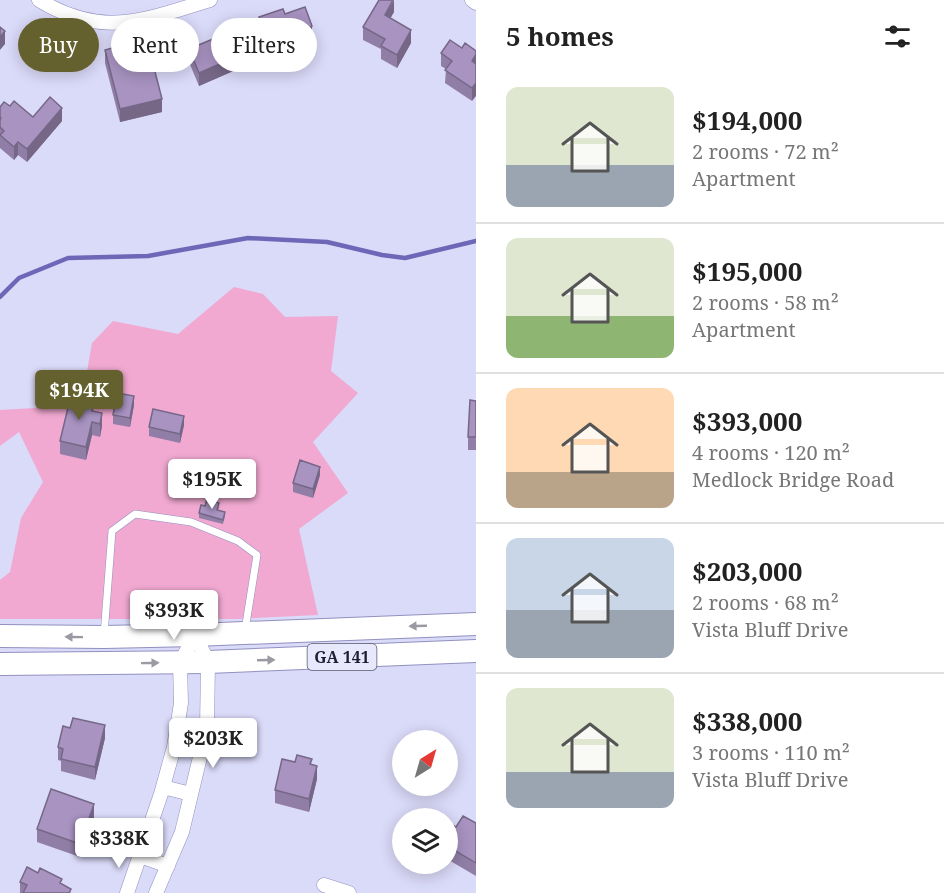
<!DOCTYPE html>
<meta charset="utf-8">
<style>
body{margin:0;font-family:"Noto Serif",serif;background:#f6f6f6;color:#222;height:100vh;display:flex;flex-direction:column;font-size:22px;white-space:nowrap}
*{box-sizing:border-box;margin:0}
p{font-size:20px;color:#767676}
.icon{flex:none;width:33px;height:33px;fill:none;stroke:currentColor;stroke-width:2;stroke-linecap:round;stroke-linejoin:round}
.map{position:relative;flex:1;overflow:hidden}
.panel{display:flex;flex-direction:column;background:#fff;width:468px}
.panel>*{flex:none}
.guide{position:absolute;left:18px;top:18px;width:368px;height:54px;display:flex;gap:12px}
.needle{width:39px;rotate:37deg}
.fabs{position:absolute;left:392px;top:730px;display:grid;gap:12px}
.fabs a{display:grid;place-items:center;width:66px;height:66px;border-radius:50%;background:#fff;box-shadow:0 3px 15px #0003;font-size:30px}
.price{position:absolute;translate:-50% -51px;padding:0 14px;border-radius:6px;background:#fff;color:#222;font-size:20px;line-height:39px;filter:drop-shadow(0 2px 3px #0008)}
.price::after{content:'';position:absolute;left:50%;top:36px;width:18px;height:14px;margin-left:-9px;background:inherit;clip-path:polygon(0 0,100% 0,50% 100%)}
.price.selected{background:#65612e;color:#fff}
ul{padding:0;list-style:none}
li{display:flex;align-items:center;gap:18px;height:150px;padding:0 30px}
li+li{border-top:2px solid #e0e0e0}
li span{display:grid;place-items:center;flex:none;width:168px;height:120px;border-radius:12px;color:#555}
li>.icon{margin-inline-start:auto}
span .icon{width:72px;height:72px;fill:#fffc;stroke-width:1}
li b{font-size:26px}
h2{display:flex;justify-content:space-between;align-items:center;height:72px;padding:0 30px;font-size:26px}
.pill{padding:0 21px;border-radius:27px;background:#fff;box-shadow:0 3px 15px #0003;font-size:21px;line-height:54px}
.pill.selected{background:#65612e;color:#fff}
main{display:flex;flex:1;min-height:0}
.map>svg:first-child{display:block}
.green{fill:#f1a9d1}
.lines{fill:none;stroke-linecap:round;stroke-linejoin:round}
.stream{stroke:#6d67b7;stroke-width:4.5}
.service-casing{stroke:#9190c0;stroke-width:8}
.minor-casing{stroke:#9190c0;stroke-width:15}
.trunk-casing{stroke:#9190c0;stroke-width:24}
.service{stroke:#fff;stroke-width:7}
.minor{stroke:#fff;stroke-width:14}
.trunk{stroke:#fff;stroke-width:22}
.wall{fill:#907ea6}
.shaded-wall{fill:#766787}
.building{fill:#a893c1;stroke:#766787;stroke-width:1.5}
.oneway{fill:#9a9aa2}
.labels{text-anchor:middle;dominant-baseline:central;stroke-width:5;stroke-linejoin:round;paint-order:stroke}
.shield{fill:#e8e8fd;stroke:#5b5b6e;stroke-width:1.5}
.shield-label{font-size:16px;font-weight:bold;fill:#1f1e31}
</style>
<main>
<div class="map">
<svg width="476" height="893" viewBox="0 0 476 893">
<rect width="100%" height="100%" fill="#dadaf9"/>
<path class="green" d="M234,287L263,294L285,317L338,316L331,371L358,393L313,442L348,493L299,529L318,615L236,619H0V580L10,572L21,518L43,482L19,432L0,446V410L35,408L86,377L92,343L113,321L178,334Z"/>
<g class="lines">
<path class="stream" d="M0,297L19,278L68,258L148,256L248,238L327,242L382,255L405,258L476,241"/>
<defs>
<path id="service" d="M104,635L112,531L135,514L191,522L238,541L257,555L245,630"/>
<path id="minor" d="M39,0C103,39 144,20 210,0
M472,0L476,3
M163,787L191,794
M140,856L168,866
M324,885L349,893
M127,893L161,794L174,747L181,703L180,663L195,635
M156,893L182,832L207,728L208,662L195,635"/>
<path id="trunk" d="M0,636L104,637L195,635L476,624
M0,664L208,662L476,651"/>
</defs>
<use href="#service" class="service-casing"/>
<use href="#minor" class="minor-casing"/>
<use href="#trunk" class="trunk-casing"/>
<use href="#service" class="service"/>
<use href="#minor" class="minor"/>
<use href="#trunk" class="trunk"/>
</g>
<path class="wall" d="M394,12L390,18L411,43L397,68L381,59V49L363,40V27Z
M285,14L312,39L308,40V52L271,65L259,30V17Z
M462,48L476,51L472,101L445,83L446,69L441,66V53Z
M189,49L247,65L199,86L189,62Z
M105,50L124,61L141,63L162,112L120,122L105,63Z
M10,106L33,117L62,121L27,162L18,155L14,160L0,148V107Z
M476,401V450H468V437Z
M134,405L130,427L113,424V415Z
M95,411L102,426L100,437L92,435L86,460L60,454V441Z
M184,425L180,443L149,436V427Z
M320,475L313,498L293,492V483Z
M205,506L219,507L218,510L225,516L223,524L199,518V513Z
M105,738L95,780L61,771V761L58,760V747Z
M295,762L312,764L317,779L309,812L275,803V790Z
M94,817L80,857L37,842V829Z
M447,822L456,827L476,823V876L447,859Z
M20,882L62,884L71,893H20Z"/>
<path class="shaded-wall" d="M394,0V12L385,28V15Z
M312,26V39L308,40V52L271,65V52L304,29Z
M411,30V43L397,68V55Z
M5,31V44L0,50V37Z
M247,52V65L199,86V73Z
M476,54V67L472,61Z
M476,83V96L472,101V88Z
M162,99V112L120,122V109Z
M62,108V121L27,162V149Z
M18,142V155L14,160V147Z
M134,396V405L130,427V418Z
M102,413V426L100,437V424Z
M184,416V425L180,443V434Z
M92,422V435L86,460V447Z
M320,467V475L313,498V489Z
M105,725V738L95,780V767Z
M317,766V779L309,812V799Z
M94,804V817L80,857V844Z"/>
<path class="building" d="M379,0H393L385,15L411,30L397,55L381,46L385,39L363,27Z
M305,7L312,26L304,29L308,39L271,52L259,17L283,9L285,14Z
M0,27L5,31L0,37Z
M237,29L247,52L199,73L189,49Z
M450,40L462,48L465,43L476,51V54L472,61L476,64V83L472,88L445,70L452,61L441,53Z
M120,46L124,61L140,57L141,63L152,60L162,99L120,109L105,50Z
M50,97L62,108L27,149L18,142L14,147L0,135L4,131L0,127V120L1,118L0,117V107L4,102L10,106L14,101L33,117Z
M117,393L134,396L130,418L113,415Z
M71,395L95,400L92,411L102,413L100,424L92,422L86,447L60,441Z
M470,400L476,401V437H468Z
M153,409L184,416L180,434L149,427Z
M300,460L320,467L313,489L293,483Z
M207,499L219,503L217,510L225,512L223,520L199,513L201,505L205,506Z
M73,718L105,725L95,767L61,759L63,749L58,747L63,726L70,728Z
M297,755L312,759L310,764L317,766L309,799L275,790L282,759L295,762Z
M51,789L94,804L80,844L37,829Z
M463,816L476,823V863L447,846V822L456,827Z
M27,867L38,873L40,868L62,879L60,883L71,889L69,893H23L27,885L20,882Z"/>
<defs><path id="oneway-solid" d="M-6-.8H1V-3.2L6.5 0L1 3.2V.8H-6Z" transform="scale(1.5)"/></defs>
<g class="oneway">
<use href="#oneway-solid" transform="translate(418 626) rotate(178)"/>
<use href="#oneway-solid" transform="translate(74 637) rotate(-179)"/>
<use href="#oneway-solid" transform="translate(266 660) rotate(-2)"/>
<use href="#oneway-solid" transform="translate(150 663) rotate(-1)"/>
</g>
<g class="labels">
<rect class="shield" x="307.5" y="644" width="69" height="26" rx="4.5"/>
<g class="shield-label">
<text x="342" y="657">GA 141</text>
</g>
</g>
</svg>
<div class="fabs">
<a><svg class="needle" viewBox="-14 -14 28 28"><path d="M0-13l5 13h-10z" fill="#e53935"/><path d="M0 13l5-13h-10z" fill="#767676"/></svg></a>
<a><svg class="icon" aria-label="layers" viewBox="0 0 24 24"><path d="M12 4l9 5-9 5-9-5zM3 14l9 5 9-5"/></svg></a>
</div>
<b class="price selected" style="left:79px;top:421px">$194K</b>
<b class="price" style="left:212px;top:510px">$195K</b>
<b class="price" style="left:174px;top:641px">$393K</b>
<b class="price" style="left:213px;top:769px">$203K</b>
<b class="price" style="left:119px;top:869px">$338K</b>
<div class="guide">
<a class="pill selected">Buy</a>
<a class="pill">Rent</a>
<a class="pill">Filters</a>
</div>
</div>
<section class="panel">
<h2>5 homes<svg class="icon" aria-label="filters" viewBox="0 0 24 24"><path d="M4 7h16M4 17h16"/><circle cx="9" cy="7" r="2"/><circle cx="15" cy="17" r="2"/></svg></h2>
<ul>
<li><span style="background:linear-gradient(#dfe7d0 65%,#9aa5b1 0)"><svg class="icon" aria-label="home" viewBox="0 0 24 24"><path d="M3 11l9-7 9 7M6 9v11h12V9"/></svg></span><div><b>$194,000</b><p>2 rooms · 72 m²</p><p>Apartment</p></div></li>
<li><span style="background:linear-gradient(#dfe7d0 65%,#8fb573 0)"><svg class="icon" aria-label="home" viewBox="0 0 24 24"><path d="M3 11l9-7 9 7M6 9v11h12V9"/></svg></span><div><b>$195,000</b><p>2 rooms · 58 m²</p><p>Apartment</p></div></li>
<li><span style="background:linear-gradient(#ffd9b3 70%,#b9a48a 0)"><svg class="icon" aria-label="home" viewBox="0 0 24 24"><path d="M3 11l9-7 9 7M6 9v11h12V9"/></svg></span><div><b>$393,000</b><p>4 rooms · 120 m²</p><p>Medlock Bridge Road</p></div></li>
<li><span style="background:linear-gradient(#c9d6e8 60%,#9aa5b1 0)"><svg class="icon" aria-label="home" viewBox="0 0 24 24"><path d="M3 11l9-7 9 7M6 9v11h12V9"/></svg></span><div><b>$203,000</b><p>2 rooms · 68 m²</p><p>Vista Bluff Drive</p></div></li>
<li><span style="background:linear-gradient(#dfe7d0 70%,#9aa5b1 0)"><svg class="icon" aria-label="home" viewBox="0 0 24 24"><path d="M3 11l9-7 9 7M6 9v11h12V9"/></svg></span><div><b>$338,000</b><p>3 rooms · 110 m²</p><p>Vista Bluff Drive</p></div></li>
</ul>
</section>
</main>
